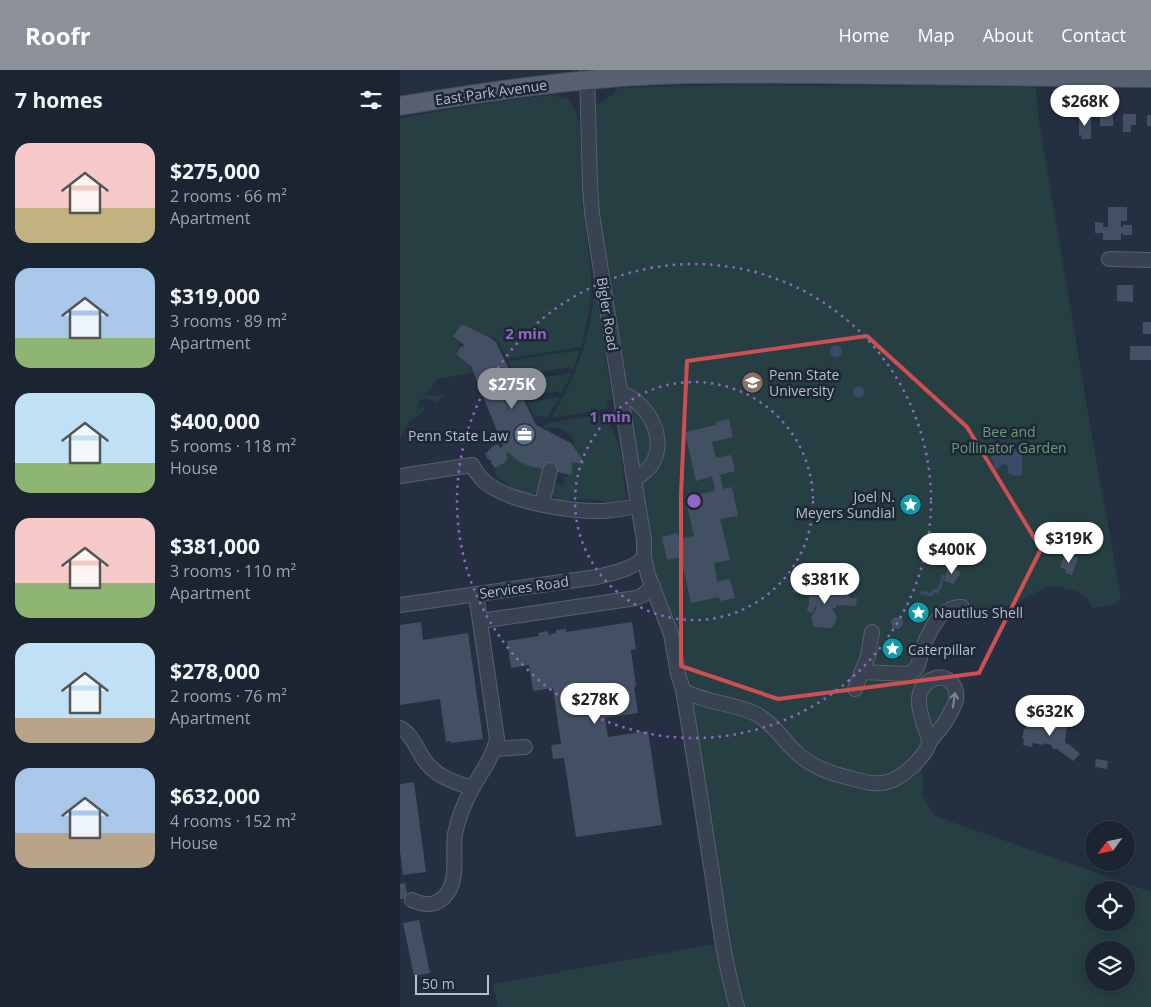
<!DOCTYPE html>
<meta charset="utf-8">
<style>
body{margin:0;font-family:"Open Sans",sans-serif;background:#242c39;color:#f1f3f6;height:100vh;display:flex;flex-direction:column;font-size:19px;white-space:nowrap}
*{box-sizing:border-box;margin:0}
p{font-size:16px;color:#a0a4ab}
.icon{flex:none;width:28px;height:28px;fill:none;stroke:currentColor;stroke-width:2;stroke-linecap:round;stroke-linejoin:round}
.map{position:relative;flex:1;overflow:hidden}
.panel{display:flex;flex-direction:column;background:#1b2431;width:400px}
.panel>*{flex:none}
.needle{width:32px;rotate:237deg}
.fabs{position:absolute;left:685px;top:751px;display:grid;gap:10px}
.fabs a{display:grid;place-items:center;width:50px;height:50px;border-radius:50%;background:#1b2431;box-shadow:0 2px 12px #0003,0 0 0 1px #39414d;font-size:25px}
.scale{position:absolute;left:15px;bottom:12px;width:74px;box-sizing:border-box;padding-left:5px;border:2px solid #b5becb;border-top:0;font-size:14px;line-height:18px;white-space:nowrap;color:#b5becb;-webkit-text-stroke:4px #1d2736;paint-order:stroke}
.price{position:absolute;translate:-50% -42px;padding:0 11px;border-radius:18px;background:#fff;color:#222;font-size:16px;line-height:32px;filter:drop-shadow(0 1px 2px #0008)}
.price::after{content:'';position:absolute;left:50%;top:30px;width:15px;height:11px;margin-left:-8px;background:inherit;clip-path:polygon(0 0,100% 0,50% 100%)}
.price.selected{background:#8c9099;color:#fff}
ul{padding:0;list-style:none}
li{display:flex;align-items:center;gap:15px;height:125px;padding:0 15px}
li span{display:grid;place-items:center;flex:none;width:140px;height:100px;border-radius:15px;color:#555}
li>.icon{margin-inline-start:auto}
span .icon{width:60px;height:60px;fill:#fffc;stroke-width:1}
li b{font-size:21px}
h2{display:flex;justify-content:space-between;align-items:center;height:60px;padding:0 15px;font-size:21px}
header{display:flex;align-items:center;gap:30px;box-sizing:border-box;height:70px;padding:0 25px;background:#8c9099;color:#fff}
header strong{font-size:24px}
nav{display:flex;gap:28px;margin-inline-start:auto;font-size:18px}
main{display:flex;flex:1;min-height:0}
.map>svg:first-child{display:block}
.green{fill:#263f42;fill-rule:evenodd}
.water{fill:#384b69}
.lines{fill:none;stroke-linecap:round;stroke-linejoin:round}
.stream{stroke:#384b69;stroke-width:3}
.building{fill:#435063}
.minor-casing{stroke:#57606e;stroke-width:16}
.major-casing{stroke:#424b5a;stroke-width:20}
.minor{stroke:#394251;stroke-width:14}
.major{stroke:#576171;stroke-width:18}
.oneway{stroke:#7d8694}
.marked{fill:none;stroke:#ce4e51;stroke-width:4;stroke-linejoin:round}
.ring{fill:none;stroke:#9266c4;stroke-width:2.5;stroke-dasharray:2.5 5}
.labels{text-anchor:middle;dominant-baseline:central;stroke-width:5;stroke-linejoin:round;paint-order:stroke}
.street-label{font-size:14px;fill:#b5becb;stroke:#1d2736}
.poi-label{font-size:14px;fill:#b5becb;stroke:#1d2736;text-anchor:start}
.park-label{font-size:14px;fill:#6b9d77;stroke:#1d2736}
.centre{fill:#9266c4;stroke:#1d2736;stroke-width:2.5}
.ring-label{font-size:15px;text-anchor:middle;font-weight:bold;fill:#9266c4;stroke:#1d2736;stroke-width:5;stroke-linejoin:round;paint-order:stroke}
</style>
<header>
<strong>Roofr</strong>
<nav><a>Home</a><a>Map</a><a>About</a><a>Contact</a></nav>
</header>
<main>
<section class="panel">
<h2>7 homes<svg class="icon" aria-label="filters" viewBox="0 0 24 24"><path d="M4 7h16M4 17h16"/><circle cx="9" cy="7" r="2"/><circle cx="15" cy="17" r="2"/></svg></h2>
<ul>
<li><span style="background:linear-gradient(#f6c9c9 65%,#c2b280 0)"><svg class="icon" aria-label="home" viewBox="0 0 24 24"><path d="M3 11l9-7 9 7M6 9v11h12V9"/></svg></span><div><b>$275,000</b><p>2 rooms · 66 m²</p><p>Apartment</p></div></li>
<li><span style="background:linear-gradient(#a9c7e8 70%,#8fb573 0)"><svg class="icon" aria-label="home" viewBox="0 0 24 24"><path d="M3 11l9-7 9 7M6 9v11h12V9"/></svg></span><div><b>$319,000</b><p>3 rooms · 89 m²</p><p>Apartment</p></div></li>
<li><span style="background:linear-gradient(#bfe0f5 70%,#8fb573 0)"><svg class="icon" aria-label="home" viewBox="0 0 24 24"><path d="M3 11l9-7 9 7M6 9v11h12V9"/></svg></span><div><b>$400,000</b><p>5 rooms · 118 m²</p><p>House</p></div></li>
<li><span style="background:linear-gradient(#f6c9c9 65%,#8fb573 0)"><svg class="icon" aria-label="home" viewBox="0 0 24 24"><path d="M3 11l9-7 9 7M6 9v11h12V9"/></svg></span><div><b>$381,000</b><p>3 rooms · 110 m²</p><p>Apartment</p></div></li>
<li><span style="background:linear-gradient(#bfe0f5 75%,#b9a48a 0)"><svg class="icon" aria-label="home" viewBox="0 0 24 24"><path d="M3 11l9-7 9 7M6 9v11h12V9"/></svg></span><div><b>$278,000</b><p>2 rooms · 76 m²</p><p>Apartment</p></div></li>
<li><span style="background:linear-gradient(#a9c7e8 65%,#b9a48a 0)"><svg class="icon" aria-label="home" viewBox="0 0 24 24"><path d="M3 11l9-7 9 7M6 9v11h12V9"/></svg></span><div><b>$632,000</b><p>4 rooms · 152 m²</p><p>House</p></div></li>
</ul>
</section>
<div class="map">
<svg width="751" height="937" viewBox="0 0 751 937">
<rect width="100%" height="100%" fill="#243041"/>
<path class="green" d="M320,15L629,17L636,18L639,51L692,367L721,527L718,533L693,538L687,529L678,522L660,517H648L636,522L618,533L584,542L575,543L563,541L543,550L522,593L523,600C529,602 532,599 539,599C550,599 559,607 561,618C562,622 562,625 564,629L552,655L543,666L522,698L524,717L522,725L535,746L751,822V937H98L93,914L316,874L266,565L253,497L252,481L241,420L201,164C197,133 195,101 195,70C195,58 196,46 196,34H200V32H203L208,27L215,23V20L220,18ZM694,820H726V852H694ZM694,880H726V912H694Z
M151,25L169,29L175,40L180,58L183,139L191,202V222L189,240L186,256L181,277L107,289L100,274L97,270L91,266L90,268L62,254L53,267L60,273L58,276H62L56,284L69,294L73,303L37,309L31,319L23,325L34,326L44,324L45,326L35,333L30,329L19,330L17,338L25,337L22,343L10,350L0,369V48L94,32Z
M195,216L211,324L210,325V327L213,328L212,330H208L207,339L151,348C177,308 191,264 195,216Z
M180,280L173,300L171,299V297L115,306L108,291Z
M172,303L161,324L159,323V321L125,327L118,311Z
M160,327L146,348L144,347V346L135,347L127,332Z
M207,344L220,380L226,427C220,434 207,438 200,430L172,429L168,433L158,431L152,423V413L164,415L165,407H168L169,405H171L173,395H171L172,392L185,395C182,390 175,383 174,377C173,375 174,372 173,369C167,358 154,356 144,358L143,357L146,353Z
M108,382C119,393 130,396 145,399L138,421C123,430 105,413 94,403L97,399V397L104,393L108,388L106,385Z"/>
<path class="water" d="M430 281a6 6 0 1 1 12 0a6 6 0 1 1-12 0Z
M453 322a6 6 0 1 1 12 0a6 6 0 1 1-12 0Z
M616,380L622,384V405C618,406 611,406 608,403V396L606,394L602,395L596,400L591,388L592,384C597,382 601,385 606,385C610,384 613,382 616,380Z"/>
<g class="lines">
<path class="stream" d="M521,523L523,522L525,524L526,523L532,525L534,520L537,522L540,517L543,506"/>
</g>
<path class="building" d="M723,44H736V55H731V62H723Z
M679,45H691V69H682L681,65L679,66Z
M700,45H713V56H700Z
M747,45H751V56H747Z
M708,137H727V151H721V157H723V155H732V165H723V163H721V170H703V163H695V152L703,153V157H708Z
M717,215H733V232L717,231Z
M743,252H751V264H743Z
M62,254L92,269L96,272L136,355L171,373L186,395L172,392L171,395H173L171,405L129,396L118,391L108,382L106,385L108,388L104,393L95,398L91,393L92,392L89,389L88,390L85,384L92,377L98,374L100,378L103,376L71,296L56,284L62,276L64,277L65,276L53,266Z
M730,276H751V290H730Z
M329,349L333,367L312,372L316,388L331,385L335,401L320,405L323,419L332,417L338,446L320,449L330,490L314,493L317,511L330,509L335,528L320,531L319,527L291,533L281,487L267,490L262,467L277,463L279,469L294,466L285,427L315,421L312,406H310L311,407L296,411L285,362L316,355V352Z
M665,483L678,488L672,505L665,503L666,500L660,497Z
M550,493L555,499L559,501L560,505L554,512L555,513L554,514L544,511L546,503Z
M395,514L415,520L450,522L449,528H457L456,536L436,535V538H432L437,548L432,558L414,557L411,548L417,537H415L413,543L407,541L409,533V526L392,522Z
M491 553a6 6 0 1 1 12 0a6 6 0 1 1-12 0Z
M21,552L23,570L68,563L83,669L51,673V671L46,672L40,629L0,635V555Z
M232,552L236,579L231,580L236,616L234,617L238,643L205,648L208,667L248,661L262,755L176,767L164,688L153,689L151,675L161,674L153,618L133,621L129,595L111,598L107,571L139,566L138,563L148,561L149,565L156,563V560L166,559V562Z
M660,646L667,647L666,648L668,649L665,672L668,675L669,674L680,684L673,691L657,679H653L651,675L644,673V675L633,673L632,677L623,675L624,669H622L623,665L624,659H626V658L627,652H634L637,654L636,655L644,656V653L646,652L653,653L656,656L658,647H660Z
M696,689L708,691L707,699L695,697Z
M14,712L26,802L3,805L0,781V714Z
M5,813L8,828L0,829V814Z
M19,850L30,903L14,906L3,853Z"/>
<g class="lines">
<defs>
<path id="minor" d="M187,0L190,116L192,144L236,422L244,470V487L248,505L271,564L278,604L283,620C303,633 336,633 358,645C375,655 384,672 399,685C412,696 429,703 446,707C459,710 474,716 487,712C501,709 517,693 525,682C527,679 528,675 530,672C534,665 540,660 544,654C548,647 554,638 556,630C559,615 546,602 531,610C508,622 524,654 530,672
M709,189L751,190
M221,323C247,332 268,367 252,394C248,401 241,405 234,410
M0,406L72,395C76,402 81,410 89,415C114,433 173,442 204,441C215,440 227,438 238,436
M142,434L150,400
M0,535L197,507C213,503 234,499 244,487
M81,551L236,528L243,525L253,516
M462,602L507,604C519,601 519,591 522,580C526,568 536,547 547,541C552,538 557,537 562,537
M455,619L468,586L472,562
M283,620C294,683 303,746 313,809C319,852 325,895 337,937
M0,658C12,664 16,678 23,688C34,706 54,712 72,718
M95,679L125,677
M12,830C23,835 34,837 44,827C60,811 52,785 55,764C58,749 65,731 73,717C82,701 93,687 97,669L76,524"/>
<path id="major" d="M0,36C70,24 139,14 210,8C278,2 346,4 414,4C527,5 639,6 751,8"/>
</defs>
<use href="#minor" class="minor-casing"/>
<use href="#major" class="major-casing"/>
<use href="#minor" class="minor"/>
<use href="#major" class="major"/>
</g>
<defs><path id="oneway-shaft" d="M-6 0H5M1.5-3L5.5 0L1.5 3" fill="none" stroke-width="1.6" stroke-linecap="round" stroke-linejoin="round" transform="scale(1.25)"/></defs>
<use class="oneway" href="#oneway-shaft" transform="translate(554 630) rotate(-81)"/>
<path class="marked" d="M467,266L567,357L641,479L579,603L378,629L281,596V424L287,291Z"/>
<g class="ring">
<circle cx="294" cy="431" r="119"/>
<circle cx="294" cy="431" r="237"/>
</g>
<defs>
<symbol id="university-disc" viewBox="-11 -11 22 22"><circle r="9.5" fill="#8d6e63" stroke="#1d2736"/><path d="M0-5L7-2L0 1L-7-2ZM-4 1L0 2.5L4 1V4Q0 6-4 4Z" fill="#fff"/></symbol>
<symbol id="office-disc" viewBox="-11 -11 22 22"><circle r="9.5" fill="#5c6f8a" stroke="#1d2736"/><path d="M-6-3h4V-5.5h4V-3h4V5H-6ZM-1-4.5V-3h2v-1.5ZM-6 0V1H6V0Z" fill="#fff"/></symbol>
<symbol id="sight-disc" viewBox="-11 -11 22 22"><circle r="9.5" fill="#0f9aa8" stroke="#1d2736"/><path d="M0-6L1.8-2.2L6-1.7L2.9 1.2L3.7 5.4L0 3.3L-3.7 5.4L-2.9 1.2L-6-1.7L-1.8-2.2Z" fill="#fff"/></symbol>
</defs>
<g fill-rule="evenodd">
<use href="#university-disc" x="340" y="300" width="25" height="25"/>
<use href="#office-disc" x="112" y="352" width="25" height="25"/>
<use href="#sight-disc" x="498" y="422" width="25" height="25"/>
<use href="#sight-disc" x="506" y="530" width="25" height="25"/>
<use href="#sight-disc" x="480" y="566" width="25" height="25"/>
</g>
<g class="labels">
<g class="street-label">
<text transform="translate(91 22) rotate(-8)">East Park Avenue</text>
<text transform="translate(208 244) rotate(81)">Bigler Road</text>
<text transform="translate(124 517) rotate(-8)">Services Road</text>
</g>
<g class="poi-label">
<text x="369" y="304">Penn State<tspan x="369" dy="16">University</tspan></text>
<text x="108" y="365" text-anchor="end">Penn State Law</text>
<text x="495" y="426" text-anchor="end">Joel N.<tspan x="495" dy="16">Meyers Sundial</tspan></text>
<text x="534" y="542">Nautilus Shell</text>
<text x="508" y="579">Caterpillar</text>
</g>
<g class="park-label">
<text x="609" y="361">Bee and<tspan x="609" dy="16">Pollinator Garden</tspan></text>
</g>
</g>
<circle cx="294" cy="431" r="8" class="centre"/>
<g class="ring-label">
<text x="126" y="269">2 min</text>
<text x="210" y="352">1 min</text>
</g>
</svg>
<div class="fabs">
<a><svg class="needle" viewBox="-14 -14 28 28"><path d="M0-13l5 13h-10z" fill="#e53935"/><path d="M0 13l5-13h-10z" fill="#a0a4ab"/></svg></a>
<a><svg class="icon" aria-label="locate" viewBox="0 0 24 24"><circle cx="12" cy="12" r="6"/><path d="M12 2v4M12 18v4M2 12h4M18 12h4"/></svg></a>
<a><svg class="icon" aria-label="layers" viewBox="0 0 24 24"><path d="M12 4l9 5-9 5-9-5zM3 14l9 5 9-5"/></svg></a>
</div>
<div class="scale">50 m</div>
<b class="price" style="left:685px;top:57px">$268K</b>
<b class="price selected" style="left:112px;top:340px">$275K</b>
<b class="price" style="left:669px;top:494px">$319K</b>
<b class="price" style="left:552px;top:505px">$400K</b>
<b class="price" style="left:425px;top:535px">$381K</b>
<b class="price" style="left:195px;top:655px">$278K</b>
<b class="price" style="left:650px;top:667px">$632K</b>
</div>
</main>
